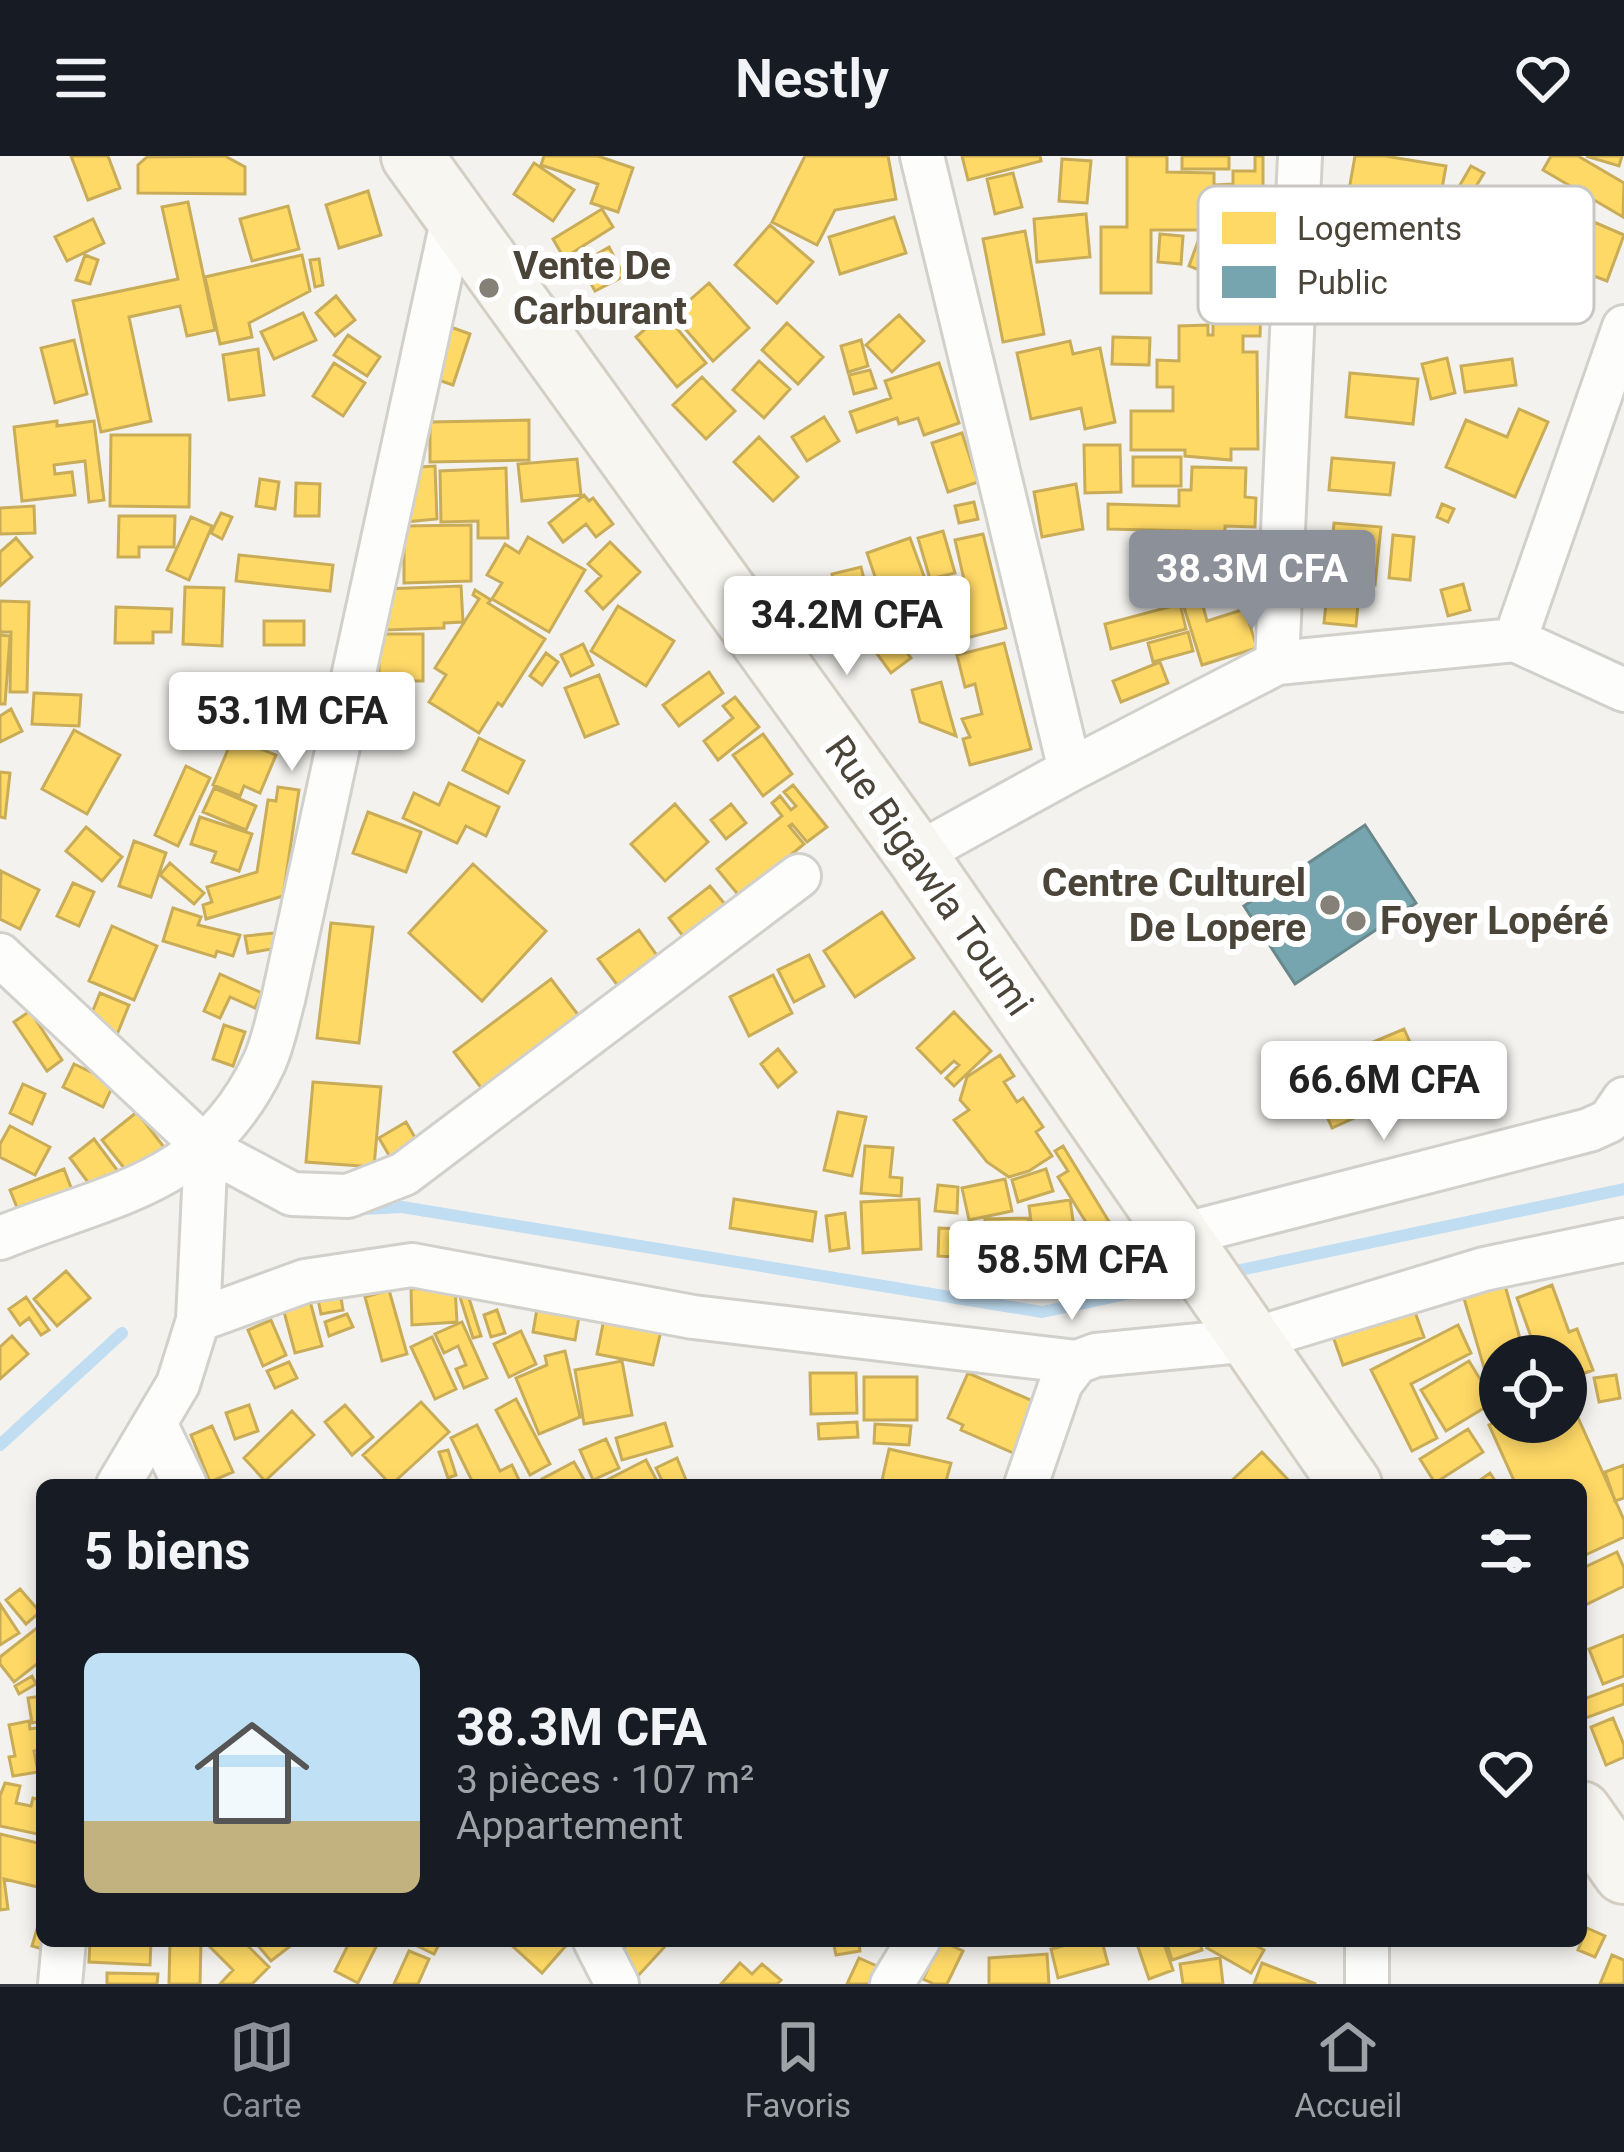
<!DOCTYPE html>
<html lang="fr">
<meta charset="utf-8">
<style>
body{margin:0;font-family:Roboto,sans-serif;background:#242831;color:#f1f3f6;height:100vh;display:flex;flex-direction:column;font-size:45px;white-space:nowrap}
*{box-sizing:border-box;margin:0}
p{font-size:39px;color:#9ea1a6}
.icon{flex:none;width:66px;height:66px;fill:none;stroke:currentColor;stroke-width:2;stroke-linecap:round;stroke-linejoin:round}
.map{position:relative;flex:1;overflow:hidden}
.side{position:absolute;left:36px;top:1323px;width:1551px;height:468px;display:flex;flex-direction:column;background:#171b24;border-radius:18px;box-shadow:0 6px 18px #0003}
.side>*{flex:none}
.tools{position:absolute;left:1479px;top:1179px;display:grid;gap:24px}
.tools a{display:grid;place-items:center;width:108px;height:108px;border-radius:50%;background:#171b24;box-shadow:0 6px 18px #0003;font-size:60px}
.price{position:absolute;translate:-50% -102px;padding:0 27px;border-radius:12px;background:#fff;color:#222;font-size:39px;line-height:78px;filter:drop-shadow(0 3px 6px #0008)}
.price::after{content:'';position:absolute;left:50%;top:72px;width:36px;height:27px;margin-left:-18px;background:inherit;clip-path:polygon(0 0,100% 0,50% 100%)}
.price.current{background:#8c9099;color:#fff}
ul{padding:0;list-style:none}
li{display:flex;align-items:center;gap:36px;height:300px;padding:0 48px}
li+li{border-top:3px solid #363941}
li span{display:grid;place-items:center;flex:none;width:336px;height:240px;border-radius:18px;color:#555}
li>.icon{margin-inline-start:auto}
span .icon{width:144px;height:144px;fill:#fffc;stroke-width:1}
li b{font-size:51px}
h2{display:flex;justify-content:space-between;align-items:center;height:144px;padding:0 48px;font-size:51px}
header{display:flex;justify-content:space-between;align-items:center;height:156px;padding:0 48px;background:#171b24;font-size:54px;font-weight:600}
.tab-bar{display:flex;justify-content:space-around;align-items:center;height:168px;border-top:3px solid #363941;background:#171b24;font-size:33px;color:#9ea1a6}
.tab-bar a{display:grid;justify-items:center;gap:6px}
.tab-bar .current{color:#8c9099}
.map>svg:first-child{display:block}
.homes{fill:#ffd966;stroke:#c9ac58;stroke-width:3}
.public{fill:#76a5af;stroke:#69888c;stroke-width:3}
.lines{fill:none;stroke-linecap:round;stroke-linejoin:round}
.stream{stroke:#c0ddf1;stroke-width:12}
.street-casing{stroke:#d2d0cb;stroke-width:48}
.secondary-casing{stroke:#d3cfc5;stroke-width:66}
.street{stroke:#fdfdfc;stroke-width:42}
.secondary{stroke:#f7f6f1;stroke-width:60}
.poi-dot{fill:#868178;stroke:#fff;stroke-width:4.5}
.labels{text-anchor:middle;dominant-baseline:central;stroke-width:12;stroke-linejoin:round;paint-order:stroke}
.poi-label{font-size:39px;font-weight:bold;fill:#4b4439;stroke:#fff;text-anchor:start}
.street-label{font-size:39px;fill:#4b4439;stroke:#fff}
.key{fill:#fff;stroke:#c9c7c4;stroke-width:3}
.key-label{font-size:33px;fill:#4b4439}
</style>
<header><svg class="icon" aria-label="menu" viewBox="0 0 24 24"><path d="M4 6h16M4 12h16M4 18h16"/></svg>Nestly<svg class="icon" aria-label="heart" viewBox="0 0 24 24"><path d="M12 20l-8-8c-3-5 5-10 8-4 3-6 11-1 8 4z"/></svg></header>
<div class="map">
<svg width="1624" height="1828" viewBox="0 0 1624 1828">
<rect width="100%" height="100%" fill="#f4f2ee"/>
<path class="homes" d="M71,0H108L120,32L88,44Z
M225,0L245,11V38L138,37V9L147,1Z
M544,0H598L633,12L618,56L591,47L598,28L541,9Z
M805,0H888L896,43L835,54L817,89L772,66Z
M962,0H1040L1041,5L968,24Z
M1127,0H1167V16L1214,17V29L1233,28V15H1255V0H1263V74H1151V137H1101V71H1127Z
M1182,0H1229V13H1182Z
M1355,0H1385L1446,10L1439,50L1349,34Z
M1551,0H1578L1624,27L1623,61L1543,14Z
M1586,0H1622L1619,10Z
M1062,3L1091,5L1087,47L1059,45Z
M534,7L574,34L553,65L514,38Z
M1471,10L1484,17L1469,42L1506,64L1492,88L1481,82L1470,99L1432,77Z
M1013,17L1022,51L995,58L987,23Z
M368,35L381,79L339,92L326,49Z
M188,46L215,174L187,180L180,150L129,161L151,265L101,276L73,145L178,123L162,51Z
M288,50L299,93L252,105L240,63Z
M602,53L613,71L564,102L553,83Z
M1555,57L1576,66L1579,59L1591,64L1586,77L1579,74L1577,81L1564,76L1559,88L1563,90L1566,83L1583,91L1594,66L1624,79L1607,125L1594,120L1578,154L1542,139L1546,127L1572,137L1575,132L1543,119L1536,135L1522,129L1535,101L1582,121L1584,116L1573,111L1576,104L1561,98L1559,105L1537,96Z
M1086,58L1090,101L1037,106L1034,63Z
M894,61L906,97L840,118L829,81Z
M93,63L104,87L67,105L55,81Z
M770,69L813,106L777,147L735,109Z
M1025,75L1044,178L1003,186L983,83Z
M1201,77L1212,80L1199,114L1189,110Z
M1160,78L1183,80L1181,108L1158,106Z
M609,91L624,120L595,135L580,108Z
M85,99L98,104L90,128L76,124Z
M302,99L310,135L249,167L252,181L220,188L205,121Z
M319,103L323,129L315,131L310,104Z
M709,127L749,172L713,205L673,159Z
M336,140L355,164L335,180L316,157Z
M1261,145L1260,180H1243V196H1257L1258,293H1231V304L1185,300V294H1131V255H1173V231H1157V204L1179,205V170L1208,169V179H1213V146Z
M303,157L316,184L274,203L261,176Z
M664,157L706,207L677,231L636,181Z
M899,159L924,185L892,216L866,189Z
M787,167L823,201L798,228L762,194Z
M445,169L470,178L453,229L427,220Z
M348,179L380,201L367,220L334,199Z
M1113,181L1150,182L1149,209L1112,208Z
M74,184L87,238L55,247L41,192Z
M861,184L868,210L848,216L841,190Z
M1070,185L1073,198L1100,192L1115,266L1085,273L1081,252L1031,263L1017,197Z
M258,193L264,239L229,244L223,199Z
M1447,202L1455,237L1431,243L1422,208Z
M1512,203L1516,229L1465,236L1461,210Z
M759,205L790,233L764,262L733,234Z
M334,207L365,227L343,260L313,240Z
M939,207L959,267L924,279L918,262L899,268L897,262L857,276L850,256L891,242L885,225Z
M870,214L876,232L854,238L849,219Z
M1350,217L1418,223L1413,268L1346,261Z
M702,221L735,255L706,283L673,249Z
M1519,253L1548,266L1515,341L1446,311L1466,264L1507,281Z
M824,261L839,285L807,305L792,281Z
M529,264V304L430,306V266Z
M57,265V270L94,265L104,344L89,346L85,305L54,309L55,318L72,316L75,339L22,345L14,271Z
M962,277L978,326L948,336L932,287Z
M111,279H190L189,351L110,350Z
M759,281L798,321L773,345L734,306Z
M1084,289H1120L1121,336L1085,337Z
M1133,301H1181V330H1133Z
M1332,302L1394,307L1390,339L1329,334Z
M577,303L581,339L522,345L518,308Z
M435,310L437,363L405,366L403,312Z
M1192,311L1246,312L1245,341L1256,342L1255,371L1225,370V383H1253L1252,420L1197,419L1198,395H1189L1190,375L1108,373V348L1179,350V334H1191Z
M506,312L508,382H478V365L441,366L440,315Z
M260,323L279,326L275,353L256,350Z
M296,327L320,328L319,360H295Z
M1076,328L1083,373L1042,381L1034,336Z
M584,339L589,345L593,342L613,368L596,381L586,368L563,386L549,367Z
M974,346L978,363L959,367L955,350Z
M1442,348L1454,353L1448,366L1437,361Z
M34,350L35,377L0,378V352Z
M221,357L232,361L222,383L211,377Z
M119,360H175L174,391H139V401H118Z
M191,361L212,370L189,424L167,414Z
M1334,367L1381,371L1375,429L1360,428L1356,470L1324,467Z
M471,369V425L404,427V370Z
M943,375L955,417L930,423L918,382Z
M983,378L1006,472L955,485L942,434L965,428L955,384Z
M1393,379L1414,381L1410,424L1389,422Z
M528,381L585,414L549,476L492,443L502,427L487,419L505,388L519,397Z
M16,382L32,401L0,430V396Z
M910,382L928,431L884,447L867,397Z
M610,386L640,416L603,453L586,435L601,420L588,408Z
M239,399L333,409L330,435L236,425Z
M861,411L871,451L841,458L832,418Z
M1232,422L1237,443L1210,450L1205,429Z
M1463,428L1470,454L1448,460L1441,434Z
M461,430L463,466L444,467V472L386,474L384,433Z
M185,431L224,432L222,490L183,488Z
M475,434L491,444L488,447L545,483L502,550L498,547L479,577L429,546L446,519L435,512L479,443L473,439Z
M935,441L941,468L914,473L909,447Z
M1201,443L1207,465L1245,453L1257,492L1202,509L1183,448Z
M0,445L29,446L27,536H10L11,476H0Z
M1180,448L1186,473L1111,493L1105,468Z
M618,450L674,485L646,530L591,495Z
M116,451L172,453L171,476H153V487H115Z
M881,461L911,502L891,517L861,476Z
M264,465H304V489H264Z
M1188,476L1193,495L1153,506L1148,487Z
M379,478H423V525H379Z
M0,479L10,480L5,548H0Z
M1004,487L1031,593L970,609L963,583L970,581L962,563L982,558L975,528L965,531L957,499Z
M583,488L593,509L571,520L561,499Z
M546,497L558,506L542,529L530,520Z
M1160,506L1168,527L1121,546L1113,525Z
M709,516L723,537L679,570L663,549Z
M599,519L618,568L585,581L565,532Z
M941,526L950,559L956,580L920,566L912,534Z
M34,537L81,539L79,570L32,568Z
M735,541L759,571L718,604L704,585L733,562L723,550Z
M11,553L22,575L0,586V560Z
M240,565L264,575L258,592L276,599L260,637L244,630L240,640L213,629Z
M74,574L120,599L87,658L42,633Z
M763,578L792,618L763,640L733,599Z
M479,582L524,605L508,637L463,614Z
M186,610L210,622L178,690L155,679Z
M0,616L10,617L5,662L0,661Z
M449,627L499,651L486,680L466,670L457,687L403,662L414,637L439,649Z
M793,629L827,671L807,686L792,668L789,670L804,688L740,741L717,713L782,660L772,647L780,640L791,654L796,650L784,636Z
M278,631L299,634L283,740L206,763L203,749L212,746L207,731L257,716L268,644L276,645Z
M214,632L256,650L246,674L203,656Z
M675,648L708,686L665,725L631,688Z
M731,648L746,667L726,683L711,664Z
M368,656L421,676L406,716L353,697Z
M200,661L252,678L239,715L212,706L216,696L191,688Z
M86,671L122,701L102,725L66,695Z
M134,685L166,697L151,741L119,730Z
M170,707L204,737L194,748L160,719Z
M473,708L546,775L482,845L409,777Z
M1,715L39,734L20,773L0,763Z
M73,727L94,736L79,770L57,760Z
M710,730L728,752L686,784L669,762Z
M173,752L201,761L198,769L240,779L233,800L217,795L215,801L163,785Z
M882,756L914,802L855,841L824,795Z
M331,767L373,771L359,887L317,882Z
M112,770L157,790L134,844L89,825Z
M639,774L658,801L618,830L598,803Z
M275,777L277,792L248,797L245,780Z
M809,799L824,830L794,846L778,814Z
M220,818L262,837L255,852L230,841L220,862L204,855Z
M773,819L792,857L749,880L730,841Z
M551,823L579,860L482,933L454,896Z
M100,837L129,849L116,881L87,869Z
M30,855L62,904L47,915L14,866Z
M954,856L991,895L954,930L946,922L959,909L954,905L941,917L917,892Z
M224,869L245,876L233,910L213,903Z
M1404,873L1429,928L1332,972L1307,914Z
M778,893L796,916L778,931L761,908Z
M1000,899L1014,920L1004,926L1017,946L1023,942L1043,971L1036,976L1052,1000L1029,1015L1009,1021L987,1006L954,964L969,954L960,944L967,921Z
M74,908L114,927L103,951L63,931Z
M313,926L381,931L374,1011L306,1006Z
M23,928L45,938L32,968L10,957Z
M137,956L170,999L135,1026L102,984Z
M838,956L866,961L852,1020L824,1014Z
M406,966L417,985L390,1001L379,982Z
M10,970L50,991L35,1019L0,1001V988Z
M94,983L123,1022L99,1041L70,1002Z
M865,990L893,992L890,1021L902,1022L901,1040L861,1037Z
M1063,990L1122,1087L1105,1097L1058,1021L1068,1015L1055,995Z
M64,1013L72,1034L18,1054L10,1034Z
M1046,1013L1053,1035L1018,1046L1012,1024Z
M1005,1023L1012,1055L969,1064L962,1032Z
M938,1029L958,1031L957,1057L935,1055Z
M734,1043L816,1056L812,1085L730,1072Z
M919,1043L921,1093L863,1097L861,1046Z
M1070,1044L1078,1098L1036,1104L1029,1050Z
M845,1057L849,1092L830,1095L826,1060Z
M1028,1062L1029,1103L969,1105L967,1070H985V1063Z
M939,1072L958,1073L957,1101L938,1100Z
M66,1115L90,1142L57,1170L34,1143Z
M1504,1126L1525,1200H1500V1226L1489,1229L1463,1139Z
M1552,1129L1569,1176L1577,1173L1593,1214L1566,1224V1200H1538L1517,1142Z
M339,1130L343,1154L321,1158L316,1134Z
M455,1131L457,1166L412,1169L411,1133Z
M389,1134L407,1198L382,1205L365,1141Z
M467,1136L481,1180L473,1182L459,1138Z
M26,1141L49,1174L41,1179L29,1162L20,1169L9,1153Z
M310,1145L322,1190L295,1197L283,1152Z
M1411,1145L1424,1181L1343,1209L1330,1172Z
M538,1147L580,1155L575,1184L533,1176Z
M497,1154L505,1177L491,1181L484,1159Z
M347,1158L353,1171L329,1180L325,1166Z
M604,1163L661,1175L653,1209L597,1198Z
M271,1164L286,1199L263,1210L248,1174Z
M462,1166L487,1222L464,1232L456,1213L466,1209L458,1190L444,1197L435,1178Z
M1458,1169L1471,1197L1411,1228L1437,1282L1412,1295L1371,1214Z
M521,1175L536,1208L509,1221L494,1188Z
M12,1180L28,1198L0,1223V1191Z
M432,1181L456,1233L435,1243L411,1191Z
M565,1195L580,1261L539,1278L516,1222L547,1209L545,1200Z
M622,1205L632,1259L584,1268L575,1214Z
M1469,1205L1494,1246L1446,1275L1421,1234Z
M289,1206L297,1222L275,1232L267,1215Z
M810,1217H856L857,1257L811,1258Z
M968,1217L1049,1252L1027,1303L961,1274L963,1269L948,1262Z
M1616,1219L1620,1242L1599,1246L1594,1222Z
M864,1221H917V1264H864Z
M1566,1235L1624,1364V1381L1581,1401V1329H1516L1489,1269L1500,1264L1566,1266Z
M516,1243L550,1308L530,1319L496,1254Z
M421,1246L449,1276L391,1329L363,1299Z
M249,1249L258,1275L235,1283L226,1257Z
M345,1249L373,1281L352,1299L325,1266Z
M292,1255L314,1279L265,1325L244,1302Z
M857,1266L858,1281L819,1283L818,1268Z
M665,1267L672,1290L622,1304L616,1282Z
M875,1268L911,1270L909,1289L874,1287Z
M477,1269L500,1315L512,1309L520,1326L474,1329L451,1282Z
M212,1270L233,1316L210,1326L191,1279Z
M1468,1273L1483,1296L1435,1327L1420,1303Z
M606,1283L619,1312L593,1324L580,1294Z
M889,1293L951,1307L945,1329H881Z
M448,1294L456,1319L448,1322L439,1296Z
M1262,1296L1293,1329H1227Z
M677,1302L686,1324L664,1329L656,1312Z
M646,1304L659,1329H597Z
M574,1306L586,1327L545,1329L542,1323Z
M1624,1309V1342L1615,1345L1605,1316Z
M1490,1317L1498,1329H1473Z
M1617,1396L1624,1412V1430L1581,1451V1413Z
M20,1433L40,1456L26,1468L6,1444Z
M0,1448L19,1477L0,1489Z
M42,1468V1504L14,1526L0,1508V1501Z
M1624,1479V1520L1603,1528L1589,1493Z
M32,1520L36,1528L19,1538L15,1530Z
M1624,1528V1548L1583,1563L1581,1544Z
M42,1540V1565L32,1567L28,1542Z
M1613,1562L1624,1589V1601L1606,1609L1591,1571Z
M29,1565L30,1573L42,1571V1593L34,1595L38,1616L13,1620L9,1601L15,1600L9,1569Z
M5,1627L20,1630L16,1647L31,1650L33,1642L42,1644V1679L0,1670V1640Z
M0,1678L42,1688V1732L4,1723L8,1753L0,1754Z
M39,1766L42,1785H60L56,1797L32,1790Z
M1587,1772L1605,1780L1595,1801L1578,1794Z
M90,1785H151L150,1809L89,1806Z
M204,1785H243L269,1811L252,1828H220L233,1814Z
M254,1785H284L289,1791L271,1805Z
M350,1785H379L358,1827L335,1815Z
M407,1785H441L434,1798Z
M507,1785H570L542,1817Z
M630,1785H670L636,1822L614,1803Z
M833,1785H859L860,1795L836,1799Z
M941,1785L963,1795L947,1828H934L923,1823Z
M1081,1785H1102L1108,1808L1058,1822L1051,1793Z
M1136,1785H1163L1173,1814L1149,1823Z
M1166,1785H1199L1202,1794L1172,1804Z
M1211,1785H1248L1264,1794L1251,1817L1207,1792Z
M170,1786L201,1787L200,1828H169Z
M409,1795L429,1803L418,1828H394Z
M1047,1798L1049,1828H989V1802Z
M1612,1799L1624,1804V1828H1600Z
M859,1802L888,1815L882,1828H847Z
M1220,1802L1223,1828H1183L1180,1808Z
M740,1807L752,1818L762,1808L781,1824L777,1828H721Z
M1262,1807L1316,1828H1254Z
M107,1817L158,1818L157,1828H107Z"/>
<path class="public" d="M1365,669L1416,747L1295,828L1244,750Z"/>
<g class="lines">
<path class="stream" d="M363,1053L402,1051L1042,1156L1188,1125
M1226,1117L1624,1033
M0,1289L122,1177"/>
<defs>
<path id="street" d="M922,0L1070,614
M1515,484L1624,171
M1277,507L1300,0
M916,699L1070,614L1277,507L1515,484L1624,534
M0,799L206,992L292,1038L348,1040L404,1018L799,720
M1181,1079L1589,974L1609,965L1624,943
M0,1082C112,1037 207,1029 264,907C273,888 277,865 283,844L453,61
M198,1164L305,1125L412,1109L693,1161L1077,1206
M155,1267L185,1329
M118,1329L178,1228L198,1164L206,992
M1026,1329L1061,1227L1077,1206L1096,1199L1251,1184L1484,1113L1624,1084
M595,1785L617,1828
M1367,1785V1828
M60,1828L64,1785
M892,1828L918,1785"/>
<path id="secondary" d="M412,0L916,699L1351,1329
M1581,1656L1624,1717"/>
</defs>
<use href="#street" class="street-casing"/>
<use href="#secondary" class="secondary-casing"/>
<use href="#street" class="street"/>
<use href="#secondary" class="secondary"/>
</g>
<g class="poi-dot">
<circle cx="489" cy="132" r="12"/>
<circle cx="1330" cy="749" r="12"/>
<circle cx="1356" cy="765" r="12"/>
</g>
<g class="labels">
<g class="poi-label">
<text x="513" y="110">Vente De<tspan x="513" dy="45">Carburant</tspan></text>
<text x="1306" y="727" text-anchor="end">Centre Culturel<tspan x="1306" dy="45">De Lopere</tspan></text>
<text x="1380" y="765">Foyer Lopéré</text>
</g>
<g class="street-label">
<text transform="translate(929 720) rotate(55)">Rue Bigawla Toumi</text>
</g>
</g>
<rect x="1198" y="30" width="396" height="138" rx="18" class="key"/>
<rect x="1222" y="56" width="54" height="32" fill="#ffd966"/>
<rect x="1222" y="110" width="54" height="32" fill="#76a5af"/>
<g class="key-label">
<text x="1297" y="84">Logements</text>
<text x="1297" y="138">Public</text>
</g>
</svg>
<div class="tools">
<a><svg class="icon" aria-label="locate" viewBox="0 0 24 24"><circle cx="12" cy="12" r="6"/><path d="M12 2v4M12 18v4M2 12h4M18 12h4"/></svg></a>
</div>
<b class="price current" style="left:1252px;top:476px">38.3M CFA</b>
<b class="price" style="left:847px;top:522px">34.2M CFA</b>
<b class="price" style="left:292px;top:618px">53.1M CFA</b>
<b class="price" style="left:1384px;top:987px">66.6M CFA</b>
<b class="price" style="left:1072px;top:1167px">58.5M CFA</b>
<section class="side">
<h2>5 biens<svg class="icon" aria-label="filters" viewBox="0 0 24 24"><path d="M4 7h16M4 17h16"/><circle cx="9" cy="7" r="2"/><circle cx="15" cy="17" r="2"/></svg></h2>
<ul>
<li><span style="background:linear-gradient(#bfe0f5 70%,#c2b280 0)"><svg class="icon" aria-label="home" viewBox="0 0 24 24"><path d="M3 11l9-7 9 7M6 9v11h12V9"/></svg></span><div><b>38.3M CFA</b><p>3 pièces · 107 m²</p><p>Appartement</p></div><svg class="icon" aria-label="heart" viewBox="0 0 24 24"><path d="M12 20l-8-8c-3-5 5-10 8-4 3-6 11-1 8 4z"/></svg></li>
</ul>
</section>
</div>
<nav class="tab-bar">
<a class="current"><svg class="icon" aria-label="map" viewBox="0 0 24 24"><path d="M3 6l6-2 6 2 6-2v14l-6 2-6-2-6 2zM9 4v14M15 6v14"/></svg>Carte</a>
<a><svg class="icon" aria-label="saved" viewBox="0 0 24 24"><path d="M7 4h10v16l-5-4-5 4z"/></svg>Favoris</a>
<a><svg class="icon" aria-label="home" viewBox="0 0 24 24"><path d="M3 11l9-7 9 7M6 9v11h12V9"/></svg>Accueil</a>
</nav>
